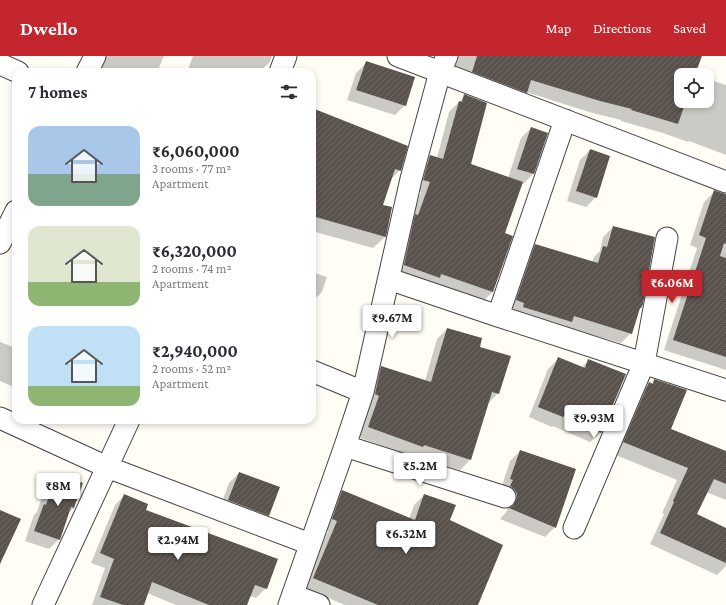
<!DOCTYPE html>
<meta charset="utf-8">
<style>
body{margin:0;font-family:"Crimson Pro",serif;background:#f2f2f3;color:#2b2b33;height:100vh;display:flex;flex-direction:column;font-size:15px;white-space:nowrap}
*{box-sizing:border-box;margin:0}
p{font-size:13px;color:#7c7c81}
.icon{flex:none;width:22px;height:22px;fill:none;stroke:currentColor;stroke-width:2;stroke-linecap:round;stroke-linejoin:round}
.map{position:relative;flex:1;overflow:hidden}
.details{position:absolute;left:12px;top:12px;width:304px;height:356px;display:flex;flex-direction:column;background:#fff;border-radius:12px;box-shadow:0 2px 6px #0003}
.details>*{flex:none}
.tools{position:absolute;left:674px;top:12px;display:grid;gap:8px}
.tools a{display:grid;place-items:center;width:40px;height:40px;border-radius:8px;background:#fff;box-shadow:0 2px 6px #0003;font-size:20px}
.price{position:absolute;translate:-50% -34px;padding:0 9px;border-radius:4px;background:#fff;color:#222;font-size:13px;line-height:26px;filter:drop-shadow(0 1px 2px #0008)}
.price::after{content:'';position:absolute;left:50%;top:24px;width:12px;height:9px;margin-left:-6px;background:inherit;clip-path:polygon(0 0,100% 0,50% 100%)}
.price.on{background:#c4262e;color:#fff}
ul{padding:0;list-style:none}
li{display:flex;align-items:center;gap:12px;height:100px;padding:0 16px}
li span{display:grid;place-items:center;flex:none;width:112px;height:80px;border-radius:12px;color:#555}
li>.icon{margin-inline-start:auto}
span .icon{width:48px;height:48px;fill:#fffc;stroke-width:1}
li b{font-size:17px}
h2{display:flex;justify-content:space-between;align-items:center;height:48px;padding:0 16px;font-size:17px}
header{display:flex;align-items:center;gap:24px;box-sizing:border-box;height:56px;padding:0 20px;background:#c4262e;color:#fff}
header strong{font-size:19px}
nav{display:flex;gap:22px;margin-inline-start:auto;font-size:14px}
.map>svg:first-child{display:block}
.shadow{fill:#0003}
.building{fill:url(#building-hatch)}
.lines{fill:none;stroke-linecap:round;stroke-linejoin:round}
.minor-casing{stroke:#444;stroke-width:23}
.minor{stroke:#fff;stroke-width:21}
</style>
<header>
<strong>Dwello</strong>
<nav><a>Map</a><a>Directions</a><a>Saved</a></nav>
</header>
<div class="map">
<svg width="726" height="549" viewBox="0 0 726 549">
<defs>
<pattern id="building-hatch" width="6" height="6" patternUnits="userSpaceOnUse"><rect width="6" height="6" fill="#5a524d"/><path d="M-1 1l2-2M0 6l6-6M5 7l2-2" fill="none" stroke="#6d6662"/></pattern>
</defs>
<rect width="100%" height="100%" fill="#fffdf5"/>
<path class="shadow" d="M106,0H164L157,16H99Z
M193,0H272L270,6L259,16H187Z
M441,0H701L694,18L697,19H681V45H707V23L726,29V99L689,85L688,86L663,77L621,65V64L589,56L526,36L515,47L462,27L466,15L447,8Z
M366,7L405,49L395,59L347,44L356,17Z
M465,40L470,109L508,122L521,82L531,72L547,77L533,118L523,128L521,127L503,178L493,236L483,245L395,218L411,164L421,136L414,133L421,109L430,100L437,102L449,56Z
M312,53L400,114L390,124L382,149L391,152L385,181L373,192L312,175Z
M590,94L596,141L586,151L567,145L580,104Z
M714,136L726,140V314L664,294L697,192L690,189L704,146Z
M16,171V190L10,188Z
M613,171L641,252L639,254L631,277L621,287L566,271L561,276L507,254L526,199L536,189L592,206L594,201L600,195L603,181Z
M312,216L327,221L322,236L317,241L312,240Z
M447,273L478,291L498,337L488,348L470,404L460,414L413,399L412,400L358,381L370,350L365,348L371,321L381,311L425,325L437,283Z
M0,286L16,292V332L0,325Z
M558,303L581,312L588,305L601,376L590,386L553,370L552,371L529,361L548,313Z
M655,325L670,374L726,397V444L706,436L696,459L726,473V510L717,519L650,488L664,458L662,457L677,424L613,398L638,339L649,328H651Z
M520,395L555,471L545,481L500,463L507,455V448L501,433L510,405Z
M239,417L269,459L259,469L219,454L229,427Z
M56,419L74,452L68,457L59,483L49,493L25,485L34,459L37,456L46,429Z
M342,435L409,463L414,449L424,439L449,465L477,549H345L304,532L328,475L323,473L332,445Z
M125,439L144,455L266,532L256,542L250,540L246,549H176L147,537L143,549H92L105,512L91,507L115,449Z"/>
<path class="building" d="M477,0H702L695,19H681V45H686L678,68L631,54L632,53L600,45L531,24L527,37L472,16Z
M366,5L415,21L406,50L356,34Z
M464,38L487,47L471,108L523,126L505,177L513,180L493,236L441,218L440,222L404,209L415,158L418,159L430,126L423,124L430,99L443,103L459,45L462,46Z
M312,52L408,90L401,115L395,113L383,149L392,151L386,181L312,160Z
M531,71L548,77L534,118L517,113Z
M590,93L610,100L597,142L576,135Z
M714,134L722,137L726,138V188L724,187L720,200L726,202V301L673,284L706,182L699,179Z
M613,170L655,181L643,248L641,252H640L632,278L574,260L572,266L523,251L524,247L516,244L535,188L598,207L603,190L607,191Z
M447,272L482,282L480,291L511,300L499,338L492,336L471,404L424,389L423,391L368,371L379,340L375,338L381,310L431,326Z
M558,301L585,312L588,303L626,318L601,377L564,360L563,361L538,351Z
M654,323L687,334L671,373L726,395V428L714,423L697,458L726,472V507L660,477L674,446L673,445L688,412L623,386L649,326L653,328Z
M520,394L576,413L556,472L509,452L513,450L516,444L517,438L514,433L510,430L513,424L510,423Z
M239,416L280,431L269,460L228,444Z
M56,418L83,427L74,452L71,451L60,484L34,475L44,448L46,449Z
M342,434L415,464L424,438L456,449L450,464L503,489L478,549H378L313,522L337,465L332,463Z
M124,438L148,448L146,454L278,503L267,533L255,529L247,549H209L152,526L144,549H123L100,541L114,503L100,497Z
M0,454L21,463L0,508Z"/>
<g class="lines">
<defs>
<path id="minor" d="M398,0L726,126
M0,8L18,16
M87,16L95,0
M280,16L286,0
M0,187L16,155
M389,223L498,260L726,334
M498,260L565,64
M312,315L363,336
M0,362L107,411L310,488
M345,390L505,441
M574,472L644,307L667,182
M293,539L319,549
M43,549L129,364
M289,549L345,390L363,336L411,123L440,16L447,0"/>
</defs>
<use href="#minor" class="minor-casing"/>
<use href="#minor" class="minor"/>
</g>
</svg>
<div class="tools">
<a><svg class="icon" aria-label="locate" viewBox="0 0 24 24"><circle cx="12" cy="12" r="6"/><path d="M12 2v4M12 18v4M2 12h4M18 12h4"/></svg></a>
</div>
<b class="price on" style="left:672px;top:248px">₹6.06M</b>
<b class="price" style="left:392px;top:283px">₹9.67M</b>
<b class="price" style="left:594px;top:383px">₹9.93M</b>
<b class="price" style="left:420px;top:431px">₹5.2M</b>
<b class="price" style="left:58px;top:451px">₹8M</b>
<b class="price" style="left:406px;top:499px">₹6.32M</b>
<b class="price" style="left:178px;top:505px">₹2.94M</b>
<section class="details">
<h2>7 homes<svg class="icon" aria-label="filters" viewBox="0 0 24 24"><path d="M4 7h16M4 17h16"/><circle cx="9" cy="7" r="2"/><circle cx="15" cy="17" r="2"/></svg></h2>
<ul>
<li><span style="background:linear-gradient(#a9c7e8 60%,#7fa58c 0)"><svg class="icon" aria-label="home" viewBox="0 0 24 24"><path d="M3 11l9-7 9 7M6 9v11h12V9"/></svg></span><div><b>₹6,060,000</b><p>3 rooms · 77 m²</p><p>Apartment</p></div></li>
<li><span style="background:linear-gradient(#dfe7d0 70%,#8fb573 0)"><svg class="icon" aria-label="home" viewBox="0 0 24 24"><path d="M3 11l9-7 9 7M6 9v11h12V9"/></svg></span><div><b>₹6,320,000</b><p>2 rooms · 74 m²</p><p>Apartment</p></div></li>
<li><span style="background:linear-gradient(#bfe0f5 75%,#8fb573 0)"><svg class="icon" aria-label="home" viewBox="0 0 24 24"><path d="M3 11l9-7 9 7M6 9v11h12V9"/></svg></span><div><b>₹2,940,000</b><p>2 rooms · 52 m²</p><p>Apartment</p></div></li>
</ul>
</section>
</div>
